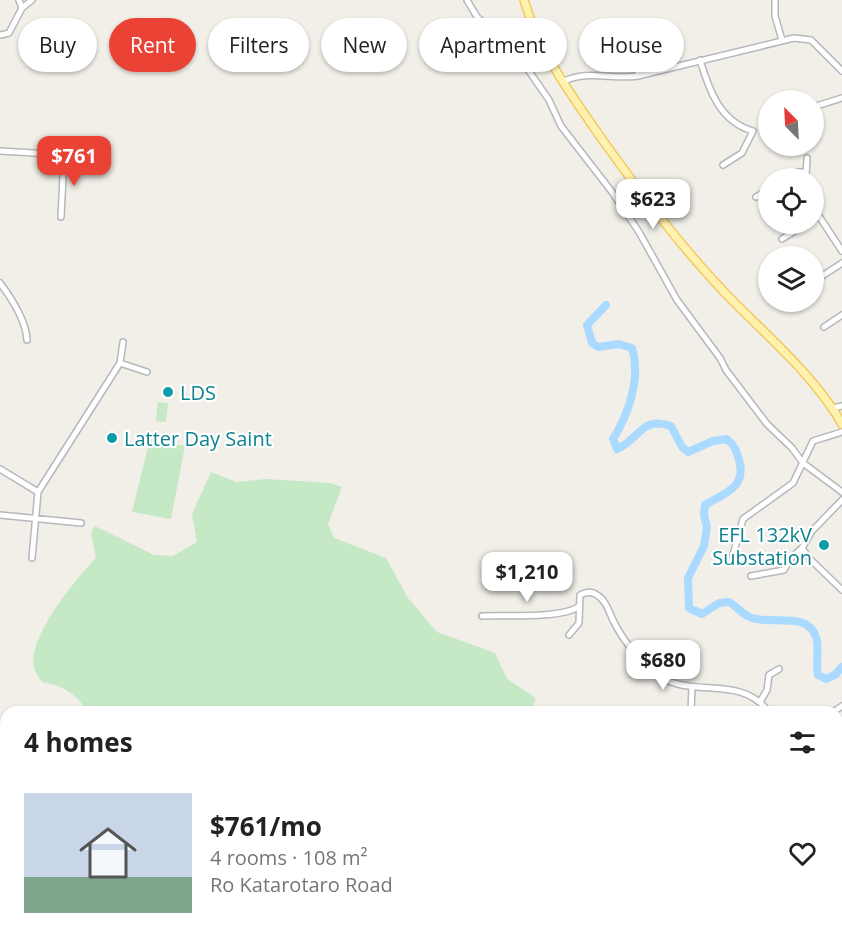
<!DOCTYPE html>
<meta charset="utf-8">
<style>
body{margin:0;font-family:"Open Sans",sans-serif;background:#f6f6f6;color:#222;height:100vh;display:flex;flex-direction:column;font-size:22px;white-space:nowrap}
*{box-sizing:border-box;margin:0}
p{font-size:20px;color:#767676}
.icon{flex:none;width:33px;height:33px;fill:none;stroke:currentColor;stroke-width:2;stroke-linecap:round;stroke-linejoin:round}
.map{position:relative;flex:1;overflow:hidden}
.drawer{position:absolute;left:0px;top:706px;width:843px;height:236px;display:flex;flex-direction:column;background:#fff;border-radius:18px 18px 0 0;box-shadow:0 2px 4px #0004}
.drawer>*{flex:none}
.guide{position:absolute;left:18px;top:18px;width:807px;height:54px;display:flex;gap:12px}
.needle{width:39px;rotate:336deg}
.tools{position:absolute;left:758px;top:90px;display:grid;gap:12px}
.tools a{display:grid;place-items:center;width:66px;height:66px;border-radius:50%;background:#fff;box-shadow:0 2px 4px #0004;font-size:30px}
.price{position:absolute;translate:-50% -51px;padding:0 14px;border-radius:12px;background:#fff;color:#222;font-size:20px;line-height:39px;filter:drop-shadow(0 2px 3px #0008)}
.price::after{content:'';position:absolute;left:50%;top:36px;width:18px;height:14px;margin-left:-9px;background:inherit;clip-path:polygon(0 0,100% 0,50% 100%)}
.price.current{background:#ea4335;color:#fff}
ul{padding:0;list-style:none}
li{display:flex;align-items:center;gap:18px;height:150px;padding:0 24px}
li+li{border-top:2px solid #e0e0e0}
li span{display:grid;place-items:center;flex:none;width:168px;height:120px;border-radius:0px;color:#555}
li>.icon{margin-inline-start:auto}
span .icon{width:72px;height:72px;fill:#fffc;stroke-width:1}
li b{font-size:26px}
h2{display:flex;justify-content:space-between;align-items:center;height:72px;padding:0 24px;font-size:26px}
.pill{padding:0 21px;border-radius:27px;background:#fff;box-shadow:0 2px 4px #0004;font-size:21px;line-height:54px}
.pill.current{background:#ea4335;color:#fff}
.map>svg:first-child{display:block}
.green{fill:#c5e8c5}
.lines{fill:none;stroke-linecap:round;stroke-linejoin:round}
.stream{stroke:#aadaff;stroke-width:1.5}
.river{stroke:#aadaff;stroke-width:8}
.minor-casing{stroke:#b5b8bc;stroke-width:8}
.major-casing{stroke:#f2c960;stroke-width:10}
.minor{stroke:#fff;stroke-width:5}
.major{stroke:#fff2af;stroke-width:7}
.culture-dot{fill:#0f9aa8;stroke:#fff;stroke-width:2}
.labels{text-anchor:middle;dominant-baseline:central;stroke-width:4.5;stroke-linejoin:round;paint-order:stroke}
.culture-label{font-size:20px;fill:#0d838f;stroke:#fff;text-anchor:start}
</style>
<div class="map">
<svg width="842" height="941" viewBox="0 0 842 941">
<rect width="100%" height="100%" fill="#f1efe8"/>
<path class="green" d="M158,402L168,403L166,422L156,421Z
M150,439L185,446L171,519L132,512Z
M211,472L236,482L266,479L330,483L342,487L328,524L334,538L386,558L408,598L437,632L495,653L507,679L536,698L531,712H88C76,694 64,686 42,682C40,678 36,674 35,670C24,640 77,578 96,558L91,534L95,526L154,555L173,556L197,542L192,514Z"/>
<g class="lines">
<path class="stream" d="M837,845L842,841"/>
<path class="river" d="M606,305L587,325L592,343L598,347L619,344L632,348C641,377 629,414 613,439L617,449C640,439 641,416 671,426L682,447L688,452L713,441L727,439C735,446 736,450 739,460C747,487 725,493 705,505L704,515L707,527L704,546L688,578L689,608L702,614L719,603L729,602C738,607 742,615 752,618C773,625 807,611 816,637C820,649 815,663 818,675L826,679L835,675L842,667"/>
<defs>
<path id="minor" d="M19,0L22,8
M467,0L477,17L511,45L549,100L561,126L612,192L639,232L677,300L720,358L726,370L767,424L792,448L803,463L842,492
M775,0V16L782,40
M608,30L640,75
M0,35L9,33L22,8L32,0
M700,60C709,90 720,122 753,131L742,153L723,165
M562,82C587,69 611,80 638,76L794,38L811,40L842,71
M813,107L842,98
M0,151L102,157
M785,178L797,172H806
M806,178L807,158
M756,197L768,190
M813,207L842,251
M61,217L64,155
M782,239L806,224
M813,282L842,263
M0,283C12,299 26,320 27,340
M824,327L842,315
M120,363L147,372
M833,408L842,406
M0,469L38,492
M842,500L812,531L802,548L810,559L842,590
M0,515L81,523
M733,555L743,519L793,483L813,441L842,432
M32,558L38,492L120,363L123,342
M751,576L784,570L790,559L802,548
M482,616C503,615 564,619 579,606
M569,635L579,623L580,595C586,592 592,591 597,595C607,601 609,613 614,622C622,639 638,658 651,670C688,703 737,671 769,712
M760,702L767,690L769,675L779,669
M691,712L692,687
M833,712L842,706
M837,776L842,784
M0,851L6,858
M837,923L842,921
M837,933L842,936
M639,936L642,941
M699,941L707,936
M809,941L812,936"/>
<path id="major" d="M524,0C540,54 572,96 604,142C643,196 681,247 727,295C765,334 815,376 842,424
M80,936L116,941
M267,936L271,941
M0,941L20,936
M180,941L195,936"/>
</defs>
<use href="#minor" class="minor-casing"/>
<use href="#major" class="major-casing"/>
<use href="#minor" class="minor"/>
<use href="#major" class="major"/>
</g>
<g class="culture-dot">
<circle cx="168" cy="392" r="6"/>
<circle cx="112" cy="438" r="6"/>
<circle cx="824" cy="545" r="6"/>
</g>
<g class="labels">
<g class="culture-label">
<text x="180" y="392">LDS</text>
<text x="124" y="438">Latter Day Saint</text>
<text x="812" y="534" text-anchor="end">EFL 132kV<tspan x="812" dy="23">Substation</tspan></text>
</g>
</g>
</svg>
<div class="tools">
<a><svg class="needle" viewBox="-14 -14 28 28"><path d="M0-13l5 13h-10z" fill="#e53935"/><path d="M0 13l5-13h-10z" fill="#767676"/></svg></a>
<a><svg class="icon" aria-label="locate" viewBox="0 0 24 24"><circle cx="12" cy="12" r="6"/><path d="M12 2v4M12 18v4M2 12h4M18 12h4"/></svg></a>
<a><svg class="icon" aria-label="layers" viewBox="0 0 24 24"><path d="M12 4l9 5-9 5-9-5zM3 14l9 5 9-5"/></svg></a>
</div>
<b class="price current" style="left:74px;top:187px">$761</b>
<b class="price" style="left:653px;top:230px">$623</b>
<b class="price" style="left:527px;top:603px">$1,210</b>
<b class="price" style="left:663px;top:691px">$680</b>
<div class="guide">
<a class="pill">Buy</a>
<a class="pill current">Rent</a>
<a class="pill">Filters</a>
<a class="pill">New</a>
<a class="pill">Apartment</a>
<a class="pill">House</a>
</div>
<section class="drawer">
<h2>4 homes<svg class="icon" aria-label="filters" viewBox="0 0 24 24"><path d="M4 7h16M4 17h16"/><circle cx="9" cy="7" r="2"/><circle cx="15" cy="17" r="2"/></svg></h2>
<ul>
<li><span style="background:linear-gradient(#c9d6e8 70%,#7fa58c 0)"><svg class="icon" aria-label="home" viewBox="0 0 24 24"><path d="M3 11l9-7 9 7M6 9v11h12V9"/></svg></span><div><b>$761/mo</b><p>4 rooms · 108 m²</p><p>Ro Katarotaro Road</p></div><svg class="icon" aria-label="heart" viewBox="0 0 24 24"><path d="M12 20l-8-8c-3-5 5-10 8-4 3-6 11-1 8 4z"/></svg></li>
</ul>
</section>
</div>
